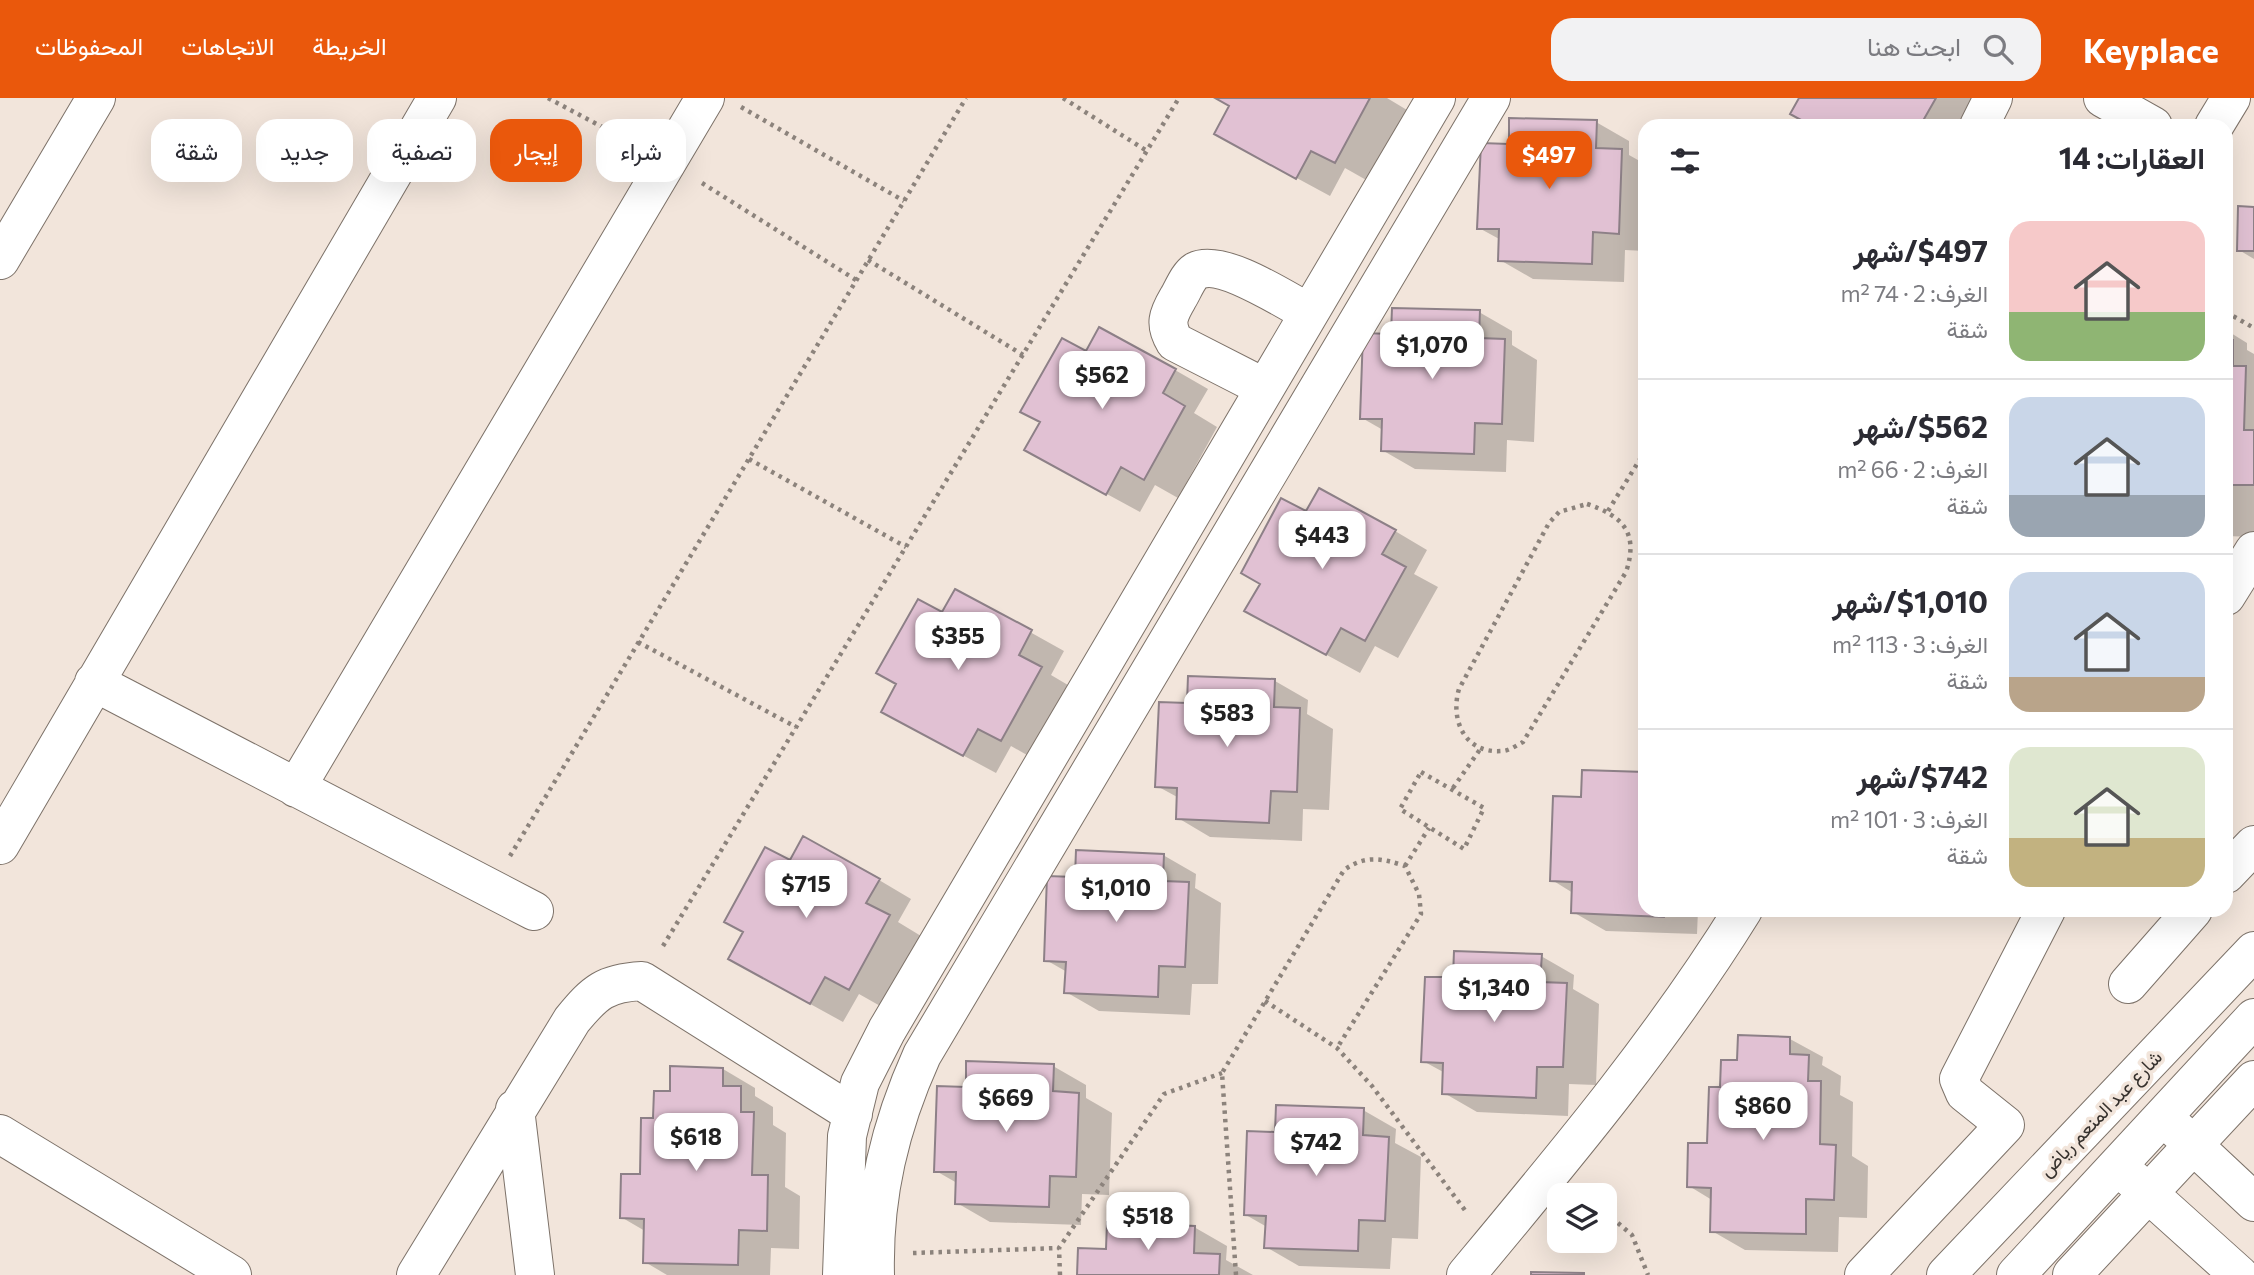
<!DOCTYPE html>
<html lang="ar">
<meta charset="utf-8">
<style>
body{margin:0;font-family:Commissioner,Vazirmatn,sans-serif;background:#f2f2f3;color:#2b2b33;direction:rtl;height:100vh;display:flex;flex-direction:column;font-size:26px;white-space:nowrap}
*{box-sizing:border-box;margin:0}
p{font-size:23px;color:#7c7c81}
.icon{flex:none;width:38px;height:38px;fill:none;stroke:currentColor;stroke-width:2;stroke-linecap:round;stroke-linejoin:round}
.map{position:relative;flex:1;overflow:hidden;direction:ltr}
.side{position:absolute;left:1638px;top:21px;width:595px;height:798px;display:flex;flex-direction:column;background:#fff;border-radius:21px;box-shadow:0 7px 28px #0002;direction:rtl}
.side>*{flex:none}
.hud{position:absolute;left:21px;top:21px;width:665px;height:63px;direction:rtl;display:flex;gap:14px}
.fabs{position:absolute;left:1547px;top:1085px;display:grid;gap:14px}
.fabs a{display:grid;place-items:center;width:70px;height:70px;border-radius:14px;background:#fff;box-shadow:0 7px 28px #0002;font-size:35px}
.price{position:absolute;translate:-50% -60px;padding:0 16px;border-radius:14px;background:#fff;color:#222;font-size:23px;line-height:46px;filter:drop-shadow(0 2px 4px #0008)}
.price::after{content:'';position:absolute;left:50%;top:42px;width:21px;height:16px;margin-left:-10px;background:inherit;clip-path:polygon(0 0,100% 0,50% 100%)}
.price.selected{background:#ea580c;color:#fff}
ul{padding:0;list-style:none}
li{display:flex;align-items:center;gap:21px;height:175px;padding:0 28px}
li+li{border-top:2px solid #e1e1e2}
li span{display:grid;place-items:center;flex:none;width:196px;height:140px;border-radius:21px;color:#555}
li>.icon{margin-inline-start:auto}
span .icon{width:84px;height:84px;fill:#fffc;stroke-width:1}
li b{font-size:30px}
h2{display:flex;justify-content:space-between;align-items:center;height:84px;padding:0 28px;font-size:30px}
.pill{padding:0 24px;border-radius:21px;background:#fff;box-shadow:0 7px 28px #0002;font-size:24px;line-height:63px}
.pill.selected{background:#ea580c;color:#fff}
header{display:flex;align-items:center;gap:42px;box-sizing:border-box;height:98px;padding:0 35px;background:#ea580c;color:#fff}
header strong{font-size:33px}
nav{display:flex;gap:38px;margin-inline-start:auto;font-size:24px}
.search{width:490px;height:63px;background:#f2f2f3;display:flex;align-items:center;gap:18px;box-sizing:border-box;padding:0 24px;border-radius:21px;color:#7c7c81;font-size:26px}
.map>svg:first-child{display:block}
.shadow{fill:#0003}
.building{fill:#e1c1d3;stroke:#8d8087;stroke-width:2}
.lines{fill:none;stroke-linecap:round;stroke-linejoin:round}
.minor-casing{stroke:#7d7269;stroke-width:40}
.path{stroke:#8c837c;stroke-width:4.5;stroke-dasharray:3.5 5;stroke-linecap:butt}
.minor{stroke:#fff;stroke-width:38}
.labels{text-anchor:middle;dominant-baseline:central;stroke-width:7;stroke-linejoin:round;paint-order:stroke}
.street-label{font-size:19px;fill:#36312d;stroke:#f2e5db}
</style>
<header>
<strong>Keyplace</strong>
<div class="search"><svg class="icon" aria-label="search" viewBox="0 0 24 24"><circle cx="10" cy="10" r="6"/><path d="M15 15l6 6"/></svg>ابحث هنا</div>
<nav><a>الخريطة</a><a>الاتجاهات</a><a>المحفوظات</a></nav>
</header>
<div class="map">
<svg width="2254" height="1177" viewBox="0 0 2254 1177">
<rect width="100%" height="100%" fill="#f2e5db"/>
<path class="shadow" d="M1219,0H1387L1407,12L1368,83L1345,70L1330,98L1249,54L1232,8Z
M1801,0H1979L1963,28H1815Z
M1596,24L1629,43V57L1645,66V153L1625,152L1624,184L1533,181L1500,162L1501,142L1479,130L1510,48Z
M2254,111V161L2239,152Z
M1479,214L1512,233V247L1537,262L1534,344L1507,342L1506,374L1415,371L1382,352L1383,332L1362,320L1393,238Z
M2226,232L2247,245V252L2254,256V439L2226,438Z
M1087,255L1175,272L1208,291L1194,315L1217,329L1178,400L1155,387L1140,414L1059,370Z
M1307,416L1395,433L1427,452L1414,476L1438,489L1398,560L1375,548L1360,575L1279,531Z
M956,493L1064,553L1051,577L1073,590L1034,661L1011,648L996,675L916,632L898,586Z
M1275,583L1308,602L1307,616L1333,631L1329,712L1303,711L1302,743L1210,739L1178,720L1179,700L1157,688L1188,607Z
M1645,676V812H1698L1697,836L1606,833L1573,814V795L1552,782L1583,701Z
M1163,757L1196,776L1195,790L1221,805L1218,886H1192L1190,917L1099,913L1066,894L1067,874L1046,862L1077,780Z
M791,764L879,782L911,801L898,824L921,838L882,909L859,896L843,924L763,880Z
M1541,858L1574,877L1573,891L1599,906L1596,987L1569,986L1568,1018L1477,1014L1444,995L1445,975L1423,963L1455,881Z
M1790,941L1823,959L1822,967L1841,978L1840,997L1853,1004L1852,1058L1868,1068L1867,1120L1839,1119L1838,1154L1745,1152L1712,1133V1102L1689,1088L1709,1047L1722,991L1738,964Z
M1053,968L1086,987V1000L1112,1015L1109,1097L1082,1096L1081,1127L990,1124L957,1105V1085L936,1073L967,991Z
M723,971L755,990V998L773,1009V1027L786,1035L785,1089L800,1098L799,1151L771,1150L770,1177H667L645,1164V1133L621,1119L642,1078L655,1022L671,995Z
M1363,1012L1396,1031L1395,1045L1421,1059L1418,1141L1392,1140L1390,1171L1299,1168L1266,1149L1267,1129L1246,1117Z
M1194,1129L1227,1148L1226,1162L1253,1177H1079Z"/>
<path class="building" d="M1215,0H1370L1335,65L1311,53L1296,81L1214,36L1229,8Z
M1799,0H1936L1920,28H1812L1790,16Z
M1509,20L1597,22L1596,50L1622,51L1619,136L1593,134L1592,166L1498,163L1499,131H1477L1481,45L1509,46Z
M2238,108L2254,109V153H2237Z
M1392,210L1480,212L1479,240L1505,241L1502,326L1475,325L1474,356L1381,353L1382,321H1360L1363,235L1391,236Z
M1099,229L1176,271L1163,295L1185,308L1144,382L1121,369L1106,397L1024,352L1040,324L1020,314L1062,240L1086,253Z
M2226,242H2233V268H2246L2244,332H2254V387H2231L2230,421H2226Z
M1319,390L1396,432L1382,456L1406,469L1365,543L1341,530L1326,557L1244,513L1260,486L1241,475L1281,400L1306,413Z
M955,491L1032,532L1019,557L1042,569L1001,643L978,631L963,658L881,614L896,586L876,575L918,501L942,514Z
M1188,578L1275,581L1274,609L1300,610L1297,694L1271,693L1269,725L1176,721L1177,690L1155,689L1159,604L1187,605Z
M1582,672L1645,674V812H1665L1664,819L1571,815L1572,784L1550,783L1553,698L1581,699Z
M803,738L880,781L866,805L890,817L849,892L825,879L810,906L728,861L743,834L724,824L765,749L790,762Z
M1076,752L1164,756L1163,783L1189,784L1185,869L1159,868L1158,899L1064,895L1066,864L1044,863L1047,778L1075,779Z
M1454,853L1542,856L1540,884L1567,885L1563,969H1537L1536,1000L1442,996L1443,965L1421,964L1425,879H1453Z
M1738,937L1790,939V956L1809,957L1808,983H1821L1820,1046L1836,1047L1834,1102L1806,1101V1136L1710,1134L1711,1090L1687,1089L1688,1045H1707L1709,989H1720L1721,962H1737Z
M966,963L1054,966L1053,993L1079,995L1076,1079L1050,1078L1049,1109L955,1106L956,1074H934L937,988L966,989Z
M670,968L723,970V988H741V1014H754L752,1077H768L767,1133L739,1132L738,1167L643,1165L644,1121L620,1120L621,1076H640L641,1020H653L654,993H670Z
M1276,1007L1364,1010L1363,1037L1389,1039L1385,1123L1359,1122L1358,1153L1264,1150L1266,1118L1244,1117L1247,1033L1275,1034Z
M1107,1124L1195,1128L1194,1155L1220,1156L1219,1177H1077L1078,1150L1106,1151Z
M1531,1174L1584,1175V1177H1531Z"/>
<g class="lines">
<defs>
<path id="minor" d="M2103,0L2153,28
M1979,28L1993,0
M2214,28L2231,0
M0,162L96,0
M1265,290L1175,244C1164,226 1168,217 1178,200C1183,192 1188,178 1196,173C1221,160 1285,202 1309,215
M2226,498L2254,453
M94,584L534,813
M296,690L705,0
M0,747L437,0
M2226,776L2254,747
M2128,886L2193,812
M515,1011L535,1177
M2174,1029L2254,1104
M0,1036L232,1177
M2130,1079L2239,1177
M416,1177L572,922C595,894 605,885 642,883L853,1016
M842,1177L847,1038L860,985L887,932L1436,0
M875,1177C873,1098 890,1028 922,957L1491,0
M1466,1177C1565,1058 1661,944 1743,812
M1864,1177L2005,1027L1965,995L1959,981L2046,812
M1946,1177L2254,853
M2016,1177L2254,920
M2072,1177L2254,982"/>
</defs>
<use href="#minor" class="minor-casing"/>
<path class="path" d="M548,0L634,46
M1063,0L1147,53
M741,9L904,103
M702,85L856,182
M868,162L1023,257
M2226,214L2254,230
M1645,274L1641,281L1645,303
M749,361L906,449
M1587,406C1623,418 1639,435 1626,474L1523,644C1517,647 1509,653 1502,653C1464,656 1450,621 1459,591L1549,425L1559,414Z
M1608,413L1645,353
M638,544L796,629
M1421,674L1484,710L1464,751L1400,711Z
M1453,690L1481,650
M510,758L966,0
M1405,768L1429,730
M663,848L1179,0
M1265,903L1337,950L1372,988L1467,1115
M1605,1114L1632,1137L1648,1177
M913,1155L1059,1150
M1060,1177L1059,1150L1164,996L1222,975
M1236,1177L1222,975L1344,772C1365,757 1381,760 1405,768L1419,796L1421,816L1337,950"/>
<use href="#minor" class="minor"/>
</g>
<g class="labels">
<g class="street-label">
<text transform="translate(2100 1015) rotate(-46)">شارع عبد المنعم رياض</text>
</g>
</g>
</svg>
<div class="fabs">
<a><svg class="icon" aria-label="layers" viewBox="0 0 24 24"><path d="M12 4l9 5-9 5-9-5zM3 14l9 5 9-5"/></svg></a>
</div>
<b class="price selected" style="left:1549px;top:93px">$497</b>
<b class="price" style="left:1432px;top:283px">$1,070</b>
<b class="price" style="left:1102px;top:313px">$562</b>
<b class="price" style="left:1322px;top:473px">$443</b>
<b class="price" style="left:958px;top:574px">$355</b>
<b class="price" style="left:1227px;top:651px">$583</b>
<b class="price" style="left:806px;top:822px">$715</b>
<b class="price" style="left:1116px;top:826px">$1,010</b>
<b class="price" style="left:1494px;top:926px">$1,340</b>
<b class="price" style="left:1006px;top:1036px">$669</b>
<b class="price" style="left:1763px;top:1044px">$860</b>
<b class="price" style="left:696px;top:1075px">$618</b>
<b class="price" style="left:1316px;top:1080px">$742</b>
<b class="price" style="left:1148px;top:1154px">$518</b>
<div class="hud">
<a class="pill">شراء</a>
<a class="pill selected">إيجار</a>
<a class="pill">تصفية</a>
<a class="pill">جديد</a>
<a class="pill">شقة</a>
</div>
<section class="side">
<h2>العقارات: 14<svg class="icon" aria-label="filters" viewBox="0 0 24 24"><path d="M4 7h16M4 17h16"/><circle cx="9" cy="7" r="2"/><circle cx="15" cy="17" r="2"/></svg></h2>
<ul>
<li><span style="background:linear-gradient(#f6c9c9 65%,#8fb573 0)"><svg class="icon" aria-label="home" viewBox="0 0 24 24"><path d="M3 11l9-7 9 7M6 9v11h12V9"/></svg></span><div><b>$497/شهر</b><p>الغرف: 2 · 74 m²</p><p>شقة</p></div></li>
<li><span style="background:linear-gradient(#c9d6e8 70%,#9aa5b1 0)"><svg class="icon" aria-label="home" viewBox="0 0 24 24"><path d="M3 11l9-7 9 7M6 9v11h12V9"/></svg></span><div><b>$562/شهر</b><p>الغرف: 2 · 66 m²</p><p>شقة</p></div></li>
<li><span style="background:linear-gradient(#c9d6e8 75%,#b9a48a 0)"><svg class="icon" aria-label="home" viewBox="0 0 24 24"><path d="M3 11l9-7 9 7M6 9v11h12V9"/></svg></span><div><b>$1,010/شهر</b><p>الغرف: 3 · 113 m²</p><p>شقة</p></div></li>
<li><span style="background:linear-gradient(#dfe7d0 65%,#c2b280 0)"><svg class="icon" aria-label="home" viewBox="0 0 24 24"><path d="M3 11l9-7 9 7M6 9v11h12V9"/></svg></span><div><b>$742/شهر</b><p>الغرف: 3 · 101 m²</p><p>شقة</p></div></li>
</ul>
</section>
</div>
